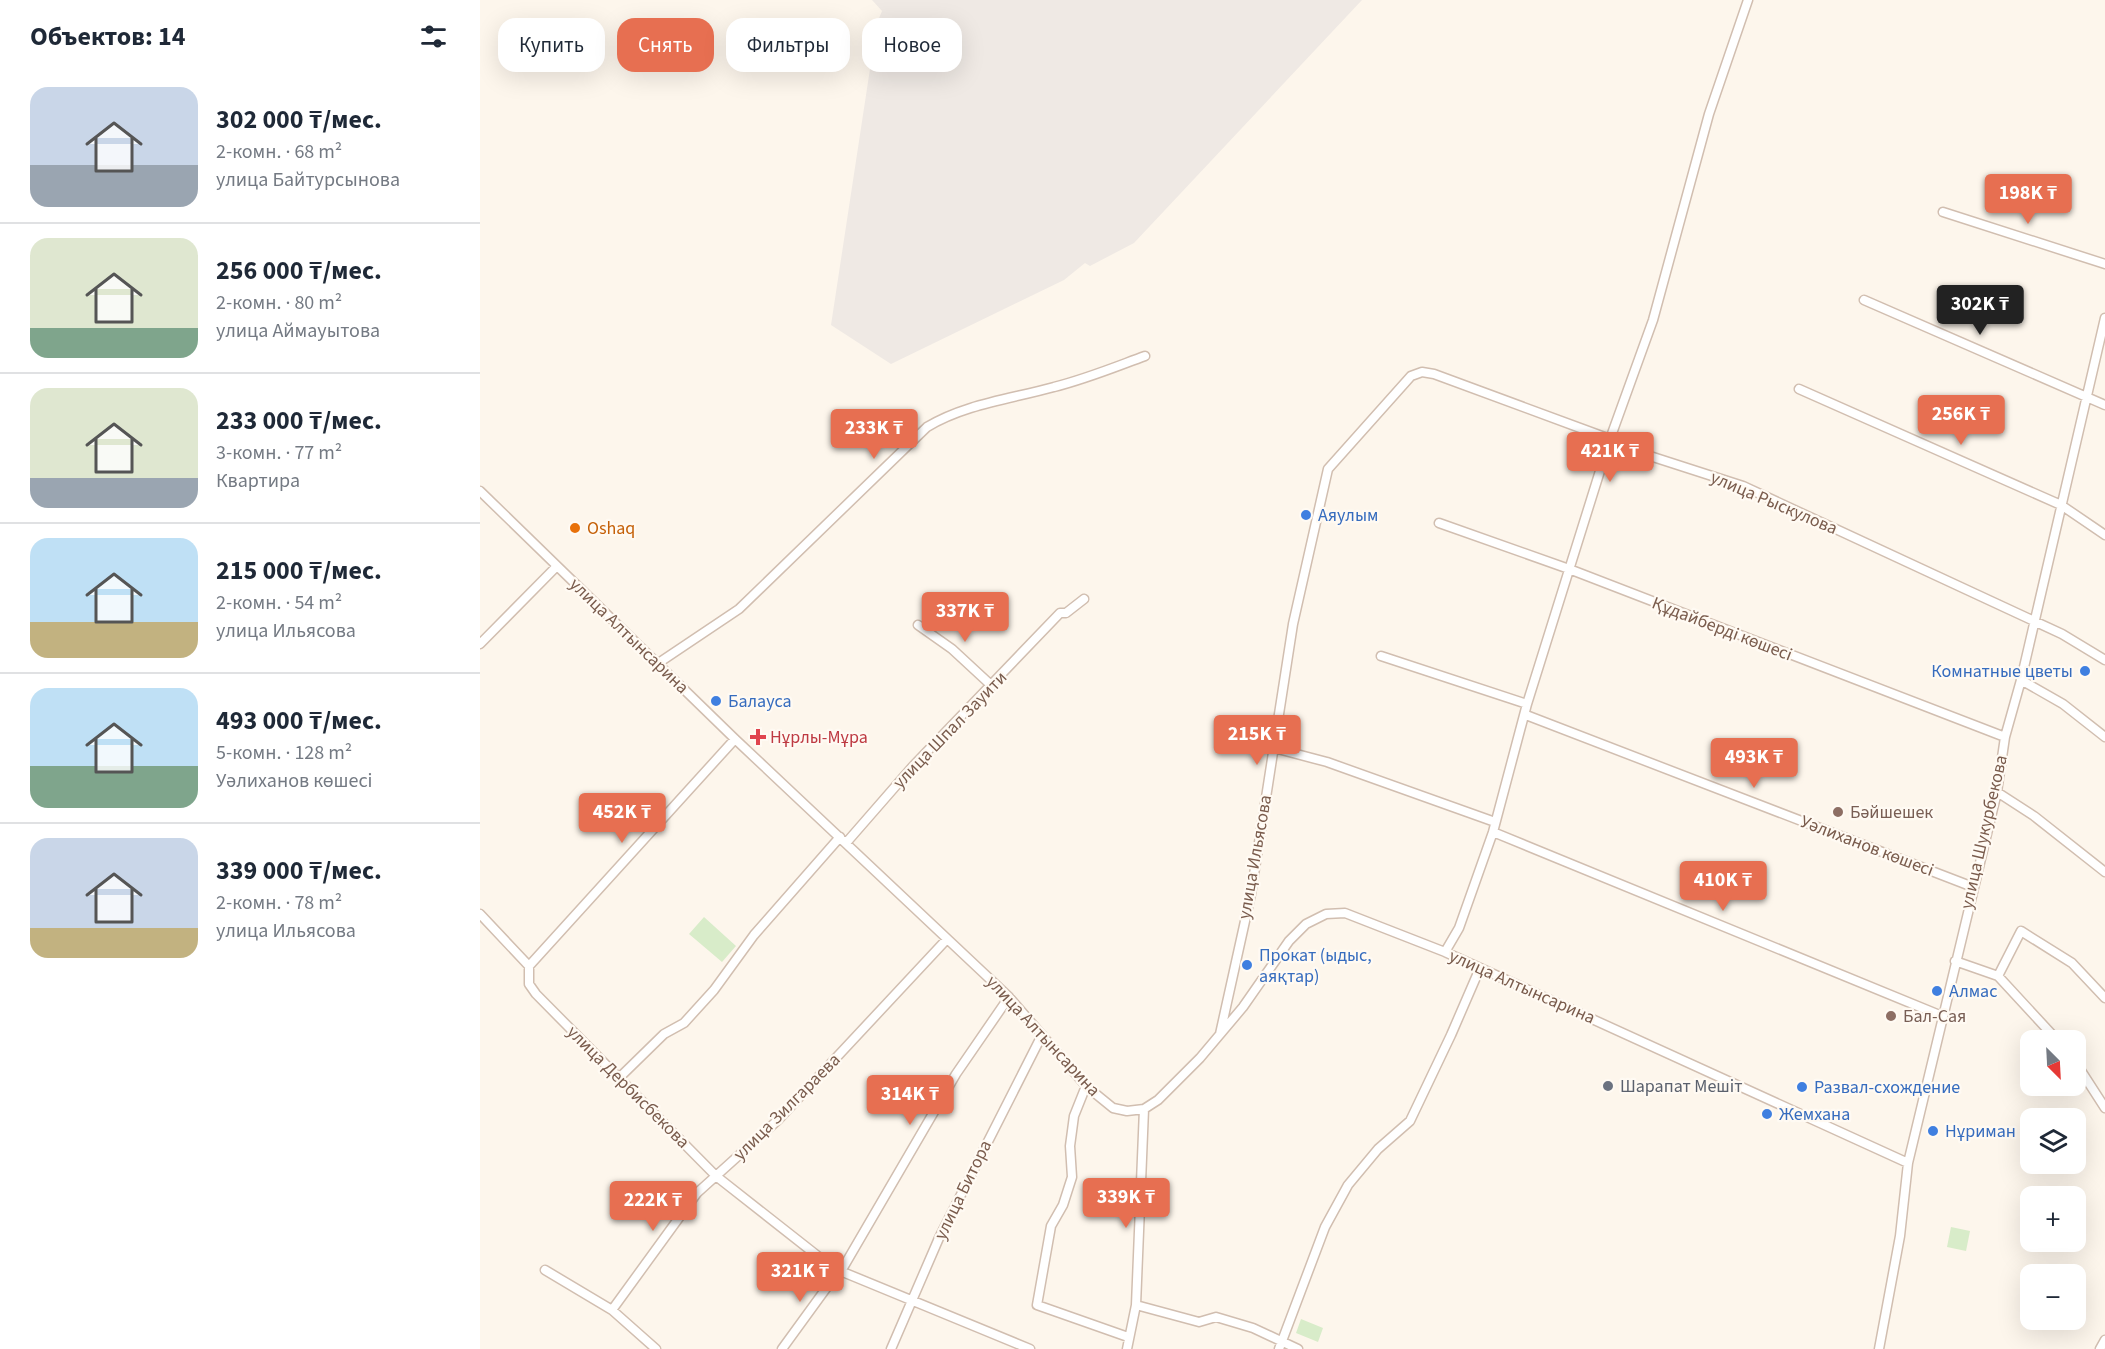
<!DOCTYPE html>
<html lang="ru">
<meta charset="utf-8">
<style>
body{margin:0;font-family:"Source Sans 3",sans-serif;background:#f6f6f7;color:#1f2937;height:100vh;display:flex;flex-direction:column;font-size:22px;white-space:nowrap}
*{box-sizing:border-box;margin:0}
p{font-size:20px;color:#747a83}
.icon{flex:none;width:33px;height:33px;fill:none;stroke:currentColor;stroke-width:2;stroke-linecap:round;stroke-linejoin:round}
.map{position:relative;flex:1;overflow:hidden}
.side{display:flex;flex-direction:column;background:#fff;width:480px}
.side>*{flex:none}
.top-card{position:absolute;left:18px;top:18px;width:570px;height:54px;display:flex;gap:12px}
.needle{width:39px;rotate:156deg}
.buttons{position:absolute;left:1540px;top:1030px;display:grid;gap:12px}
.buttons a{display:grid;place-items:center;width:66px;height:66px;border-radius:12px;background:#fff;box-shadow:0 6px 24px #0002;font-size:30px}
.price{position:absolute;translate:-50% -51px;padding:0 14px;border-radius:6px;background:#e76f51;color:#fff;font-size:20px;line-height:39px;filter:drop-shadow(0 2px 3px #0008)}
.price::after{content:'';position:absolute;left:50%;top:36px;width:18px;height:14px;margin-left:-9px;background:inherit;clip-path:polygon(0 0,100% 0,50% 100%)}
.price.selected{background:#222;color:#fff}
ul{padding:0;list-style:none}
li{display:flex;align-items:center;gap:18px;height:150px;padding:0 30px}
li+li{border-top:2px solid #e0e1e3}
li span{display:grid;place-items:center;flex:none;width:168px;height:120px;border-radius:18px;color:#555}
li>.icon{margin-inline-start:auto}
span .icon{width:72px;height:72px;fill:#fffc;stroke-width:1}
li b{font-size:26px}
h2{display:flex;justify-content:space-between;align-items:center;height:72px;padding:0 30px;font-size:26px}
.chip{padding:0 21px;border-radius:18px;background:#fff;box-shadow:0 6px 24px #0002;font-size:21px;line-height:54px}
.chip.selected{background:#e76f51;color:#fff}
main{display:flex;flex:1;min-height:0}
.map>svg:first-child{display:block}
.industrial{fill:#efe9e4}
.park{fill:#d8ecc9}
.lines{fill:none;stroke-linecap:round;stroke-linejoin:round}
.street-casing{stroke:#d1beb0;stroke-width:11}
.street{stroke:#fff;stroke-width:8}
.shop-dot{fill:#3f7fe0;stroke:#fffaf3;stroke-width:2}
.food-dot{fill:#e8710a;stroke:#fffaf3;stroke-width:2}
.health-dot{fill:#e0444e;stroke:#fffaf3;stroke-width:2}
.education-dot{fill:#8d6e63;stroke:#fffaf3;stroke-width:2}
.worship-dot{fill:#6b7280;stroke:#fffaf3;stroke-width:2}
.labels{text-anchor:middle;dominant-baseline:central;stroke-width:4.5;stroke-linejoin:round;paint-order:stroke}
.street-label{font-size:18px;fill:#7a5c4d;stroke:#fffaf3}
.shop-label{font-size:18px;fill:#366cbe;stroke:#fffaf3;text-anchor:start}
.food-label{font-size:18px;fill:#c56008;stroke:#fffaf3;text-anchor:start}
.health-label{font-size:18px;fill:#be3a42;stroke:#fffaf3;text-anchor:start}
.education-label{font-size:18px;fill:#785e54;stroke:#fffaf3;text-anchor:start}
.worship-label{font-size:18px;fill:#5b616d;stroke:#fffaf3;text-anchor:start}
</style>
<main>
<section class="side">
<h2>Объектов: 14<svg class="icon" aria-label="filters" viewBox="0 0 24 24"><path d="M4 7h16M4 17h16"/><circle cx="9" cy="7" r="2"/><circle cx="15" cy="17" r="2"/></svg></h2>
<ul>
<li><span style="background:linear-gradient(#c9d6e8 65%,#9aa5b1 0)"><svg class="icon" aria-label="home" viewBox="0 0 24 24"><path d="M3 11l9-7 9 7M6 9v11h12V9"/></svg></span><div><b>302 000 ₸/мес.</b><p>2-комн. · 68 m²</p><p>улица Байтурсынова</p></div></li>
<li><span style="background:linear-gradient(#dfe7d0 75%,#7fa58c 0)"><svg class="icon" aria-label="home" viewBox="0 0 24 24"><path d="M3 11l9-7 9 7M6 9v11h12V9"/></svg></span><div><b>256 000 ₸/мес.</b><p>2-комн. · 80 m²</p><p>улица Аймауытова</p></div></li>
<li><span style="background:linear-gradient(#dfe7d0 75%,#9aa5b1 0)"><svg class="icon" aria-label="home" viewBox="0 0 24 24"><path d="M3 11l9-7 9 7M6 9v11h12V9"/></svg></span><div><b>233 000 ₸/мес.</b><p>3-комн. · 77 m²</p><p>Квартира</p></div></li>
<li><span style="background:linear-gradient(#bfe0f5 70%,#c2b280 0)"><svg class="icon" aria-label="home" viewBox="0 0 24 24"><path d="M3 11l9-7 9 7M6 9v11h12V9"/></svg></span><div><b>215 000 ₸/мес.</b><p>2-комн. · 54 m²</p><p>улица Ильясова</p></div></li>
<li><span style="background:linear-gradient(#bfe0f5 65%,#7fa58c 0)"><svg class="icon" aria-label="home" viewBox="0 0 24 24"><path d="M3 11l9-7 9 7M6 9v11h12V9"/></svg></span><div><b>493 000 ₸/мес.</b><p>5-комн. · 128 m²</p><p>Уәлиханов көшесі</p></div></li>
<li><span style="background:linear-gradient(#c9d6e8 75%,#c2b280 0)"><svg class="icon" aria-label="home" viewBox="0 0 24 24"><path d="M3 11l9-7 9 7M6 9v11h12V9"/></svg></span><div><b>339 000 ₸/мес.</b><p>2-комн. · 78 m²</p><p>улица Ильясова</p></div></li>
</ul>
</section>
<div class="map">
<svg width="1625" height="1349" viewBox="0 0 1625 1349">
<rect width="100%" height="100%" fill="#fdf6ec"/>
<path class="industrial" d="M392,0H882L654,243L610,266L605,263L584,280L411,364L351,325L397,23L402,11Z"/>
<path class="park" d="M224,917L256,946L242,962L209,934Z
M1471,1227L1490,1231L1486,1251L1467,1247Z
M821,1319L843,1328L838,1342L816,1333Z"/>
<g class="lines">
<defs>
<path id="street" d="M1463,212L1625,264
M1384,300L1625,405
M1319,389L1581,505L1625,535
M0,491L255,739L529,997L606,1086L633,1108L647,1111L664,1109L678,1100L720,1058L763,1007L809,941L826,924L846,914L865,913L965,952L1428,1163
M959,523L1089,569L1525,737
M438,625L472,649L512,686
M0,644L77,566
M901,656L1047,704
M177,664L259,609L447,427C485,404 531,399 574,387C606,379 635,367 665,356
M1541,680L1583,704L1625,737
M1046,715L1493,887
M794,748L847,762L1015,822
M1517,792L1554,816L1625,872
M1013,832L1462,1016
M366,843L434,765L580,613H586L604,599
M0,914L49,966V984L56,994L236,1176L353,1268L550,1349
M965,952L979,928L1013,832L1047,704L1130,439L1173,320L1229,114L1268,0
M1475,961L1518,976L1578,1041
M49,966L255,739
M1518,976L1541,931L1592,963L1625,998
M740,1034L771,894L813,624L848,469L931,376L942,372L954,374L1130,439L1142,447L1263,486L1582,634L1625,660
M1596,1063L1625,1108
M140,1077L184,1034L204,1023L234,990L274,935L360,837
M606,1086L594,1116L590,1146L592,1177L583,1205L571,1226L557,1305L648,1337
M65,1270L132,1310L176,1349
M360,1273L476,1074L529,997
M656,1305L719,1322L736,1317L773,1328L818,1349
M132,1310L217,1193L298,1120L467,939
M302,1349L358,1272
M411,1349L459,1238L562,1035
M647,1349L656,1305L664,1109
M799,1349L845,1227L868,1185L898,1149L930,1121L971,1035L1000,968
M1399,1349L1420,1236L1428,1163L1517,792L1525,737L1541,680L1625,318
M1620,1349L1625,1340"/>
</defs>
<use href="#street" class="street-casing"/>
<use href="#street" class="street"/>
</g>
<g class="shop-dot">
<circle cx="826" cy="515" r="6"/>
<circle cx="1605" cy="671" r="6"/>
<circle cx="236" cy="701" r="6"/>
<circle cx="767" cy="965" r="6"/>
<circle cx="1457" cy="991" r="6"/>
<circle cx="1322" cy="1087" r="6"/>
<circle cx="1287" cy="1114" r="6"/>
<circle cx="1453" cy="1131" r="6"/>
</g>
<circle class="food-dot" cx="95" cy="528" r="6"/>
<path class="health-dot" d="M275 728h6v6h6v6h-6v6h-6v-6h-6v-6h6z"/>
<g class="education-dot">
<circle cx="1358" cy="812" r="6"/>
<circle cx="1411" cy="1016" r="6"/>
</g>
<circle class="worship-dot" cx="1128" cy="1086" r="6"/>
<g class="labels">
<g class="street-label">
<text transform="translate(1294 503) rotate(23)">улица Рыскулова</text>
<text transform="translate(1242 629) rotate(21)">Құдайберді көшесі</text>
<text transform="translate(149 636) rotate(44)">улица Алтынсарина</text>
<text transform="translate(470 730) rotate(-46)">улица Шпал Зауити</text>
<text transform="translate(1504 832) rotate(-77)">улица Шукурбекова</text>
<text transform="translate(1387 846) rotate(21)">Уәлиханов көшесі</text>
<text transform="translate(775 857) rotate(-80)">улица Ильясова</text>
<text transform="translate(1042 987) rotate(24)">улица Алтынсарина</text>
<text transform="translate(563 1036) rotate(47)">улица Алтынсарина</text>
<text transform="translate(148 1087) rotate(45)">улица Дербисбекова</text>
<text transform="translate(307 1107) rotate(-45)">улица Зилгараева</text>
<text transform="translate(483 1190) rotate(-64)">улица Битора</text>
</g>
<g class="shop-label">
<text x="838" y="515">Аяулым</text>
<text x="1593" y="671" text-anchor="end">Комнатные цветы</text>
<text x="248" y="701">Балауса</text>
<text x="779" y="955">Прокат (ыдыс,<tspan x="779" dy="21">аяқтар)</tspan></text>
<text x="1469" y="991">Алмас</text>
<text x="1334" y="1087">Развал-схождение</text>
<text x="1299" y="1114">Жемхана</text>
<text x="1465" y="1131">Нұриман</text>
</g>
<g class="food-label">
<text x="107" y="528">Oshaq</text>
</g>
<g class="health-label">
<text x="290" y="737">Нұрлы-Мұра</text>
</g>
<g class="education-label">
<text x="1370" y="812">Бәйшешек</text>
<text x="1423" y="1016">Бал-Сая</text>
</g>
<g class="worship-label">
<text x="1140" y="1086">Шарапат Мешіт</text>
</g>
</g>
</svg>
<div class="buttons">
<a><svg class="needle" viewBox="-14 -14 28 28"><path d="M0-13l5 13h-10z" fill="#e53935"/><path d="M0 13l5-13h-10z" fill="#747a83"/></svg></a>
<a><svg class="icon" aria-label="layers" viewBox="0 0 24 24"><path d="M12 4l9 5-9 5-9-5zM3 14l9 5 9-5"/></svg></a>
<a>+</a>
<a>−</a>
</div>
<b class="price" style="left:1548px;top:225px">198K ₸</b>
<b class="price selected" style="left:1500px;top:336px">302K ₸</b>
<b class="price" style="left:1481px;top:446px">256K ₸</b>
<b class="price" style="left:394px;top:460px">233K ₸</b>
<b class="price" style="left:1130px;top:483px">421K ₸</b>
<b class="price" style="left:485px;top:643px">337K ₸</b>
<b class="price" style="left:777px;top:766px">215K ₸</b>
<b class="price" style="left:1274px;top:789px">493K ₸</b>
<b class="price" style="left:142px;top:844px">452K ₸</b>
<b class="price" style="left:1243px;top:912px">410K ₸</b>
<b class="price" style="left:430px;top:1126px">314K ₸</b>
<b class="price" style="left:646px;top:1229px">339K ₸</b>
<b class="price" style="left:173px;top:1232px">222K ₸</b>
<b class="price" style="left:320px;top:1303px">321K ₸</b>
<div class="top-card">
<a class="chip">Купить</a>
<a class="chip selected">Снять</a>
<a class="chip">Фильтры</a>
<a class="chip">Новое</a>
</div>
</div>
</main>
